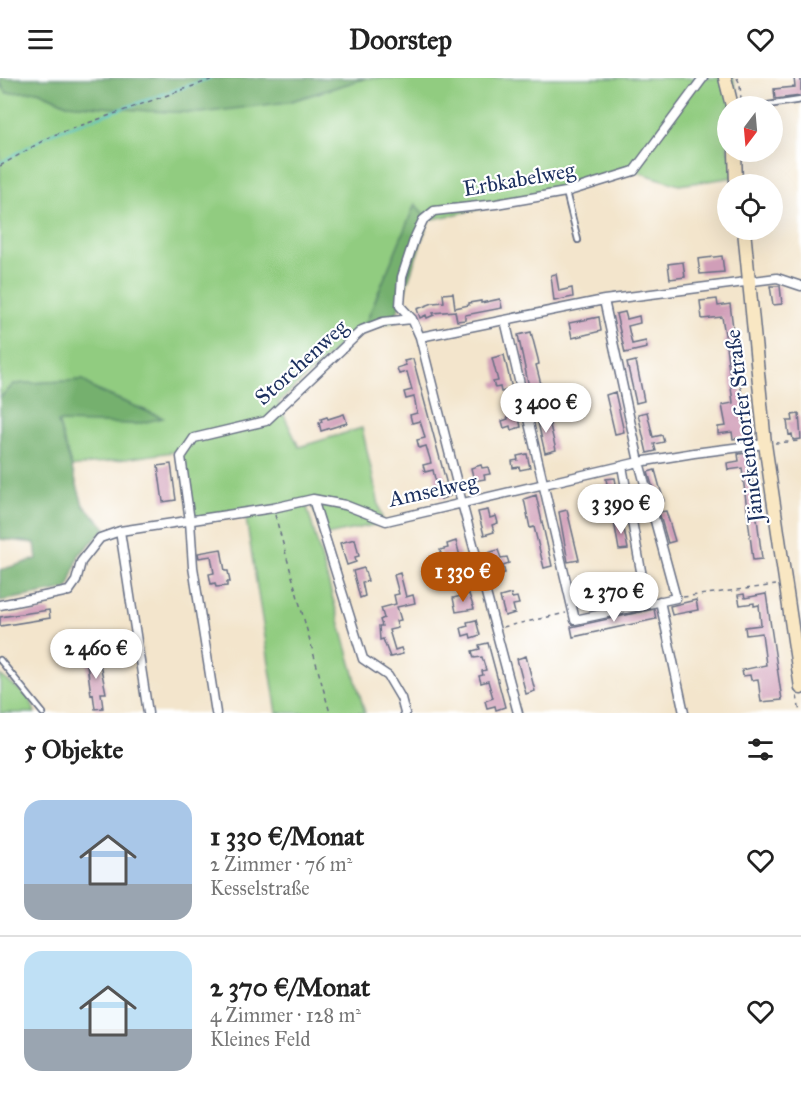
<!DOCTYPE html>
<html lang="de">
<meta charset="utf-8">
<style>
body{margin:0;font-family:"IM FELL Great Primer",serif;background:#f6f6f6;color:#222;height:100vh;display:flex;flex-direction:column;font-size:22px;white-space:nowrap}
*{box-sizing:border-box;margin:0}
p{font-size:20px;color:#767676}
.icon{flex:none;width:33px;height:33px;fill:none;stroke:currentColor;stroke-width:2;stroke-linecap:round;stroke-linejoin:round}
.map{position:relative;height:635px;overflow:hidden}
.sheet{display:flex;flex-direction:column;background:#fff;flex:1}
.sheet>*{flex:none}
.needle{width:39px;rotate:196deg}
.controls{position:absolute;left:717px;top:18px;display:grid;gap:12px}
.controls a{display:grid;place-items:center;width:66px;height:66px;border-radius:50%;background:#fff;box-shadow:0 6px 24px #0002;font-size:30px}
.price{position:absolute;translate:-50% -51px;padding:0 14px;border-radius:21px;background:#fff;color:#222;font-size:20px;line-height:39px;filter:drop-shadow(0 2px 3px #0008)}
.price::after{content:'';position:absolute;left:50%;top:36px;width:18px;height:14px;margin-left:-9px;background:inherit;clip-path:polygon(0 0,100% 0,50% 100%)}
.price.selected{background:#b45309;color:#fff}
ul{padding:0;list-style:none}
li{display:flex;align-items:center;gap:18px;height:150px;padding:0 24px}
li+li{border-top:2px solid #e0e0e0}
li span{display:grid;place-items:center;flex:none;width:168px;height:120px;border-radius:18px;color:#555}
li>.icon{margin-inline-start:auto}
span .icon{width:72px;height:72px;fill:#fffc;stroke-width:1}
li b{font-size:26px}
h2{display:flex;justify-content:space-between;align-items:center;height:72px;padding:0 24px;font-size:26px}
header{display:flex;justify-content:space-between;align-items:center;height:78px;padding:0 24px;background:#fff;font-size:27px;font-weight:800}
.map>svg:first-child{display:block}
.green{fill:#91cc80;stroke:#567e6f;stroke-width:1.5}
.forest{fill:#74b06e;stroke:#487066;stroke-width:1.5}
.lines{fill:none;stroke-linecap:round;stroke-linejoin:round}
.stream{stroke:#54c2cb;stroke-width:2}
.building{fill:#d09eb8}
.lane-casing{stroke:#676f84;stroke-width:8}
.street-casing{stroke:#676f84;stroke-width:11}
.secondary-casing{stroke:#676f84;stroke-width:15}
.path{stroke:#676f84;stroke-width:1.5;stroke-dasharray:4.5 4.5;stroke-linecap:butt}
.lane{stroke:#fff;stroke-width:4.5}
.street{stroke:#fff;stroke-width:8}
.secondary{stroke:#f9e7c3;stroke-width:12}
.labels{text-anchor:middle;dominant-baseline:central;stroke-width:4.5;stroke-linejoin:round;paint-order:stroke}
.street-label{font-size:22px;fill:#1b2f5e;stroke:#fff}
</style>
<header><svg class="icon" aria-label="menu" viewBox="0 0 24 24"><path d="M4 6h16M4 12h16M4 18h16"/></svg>Doorstep<svg class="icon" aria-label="heart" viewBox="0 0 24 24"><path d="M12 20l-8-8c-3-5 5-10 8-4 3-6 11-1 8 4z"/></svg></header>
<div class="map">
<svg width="801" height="635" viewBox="0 0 801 635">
<rect width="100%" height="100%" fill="#fff"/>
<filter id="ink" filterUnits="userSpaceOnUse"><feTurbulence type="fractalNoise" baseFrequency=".0167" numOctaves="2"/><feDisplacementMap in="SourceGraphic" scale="12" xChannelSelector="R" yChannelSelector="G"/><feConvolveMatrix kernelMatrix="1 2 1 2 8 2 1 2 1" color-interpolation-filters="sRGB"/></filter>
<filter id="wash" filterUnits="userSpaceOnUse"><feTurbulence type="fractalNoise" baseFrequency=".008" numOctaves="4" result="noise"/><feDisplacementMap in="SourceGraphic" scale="24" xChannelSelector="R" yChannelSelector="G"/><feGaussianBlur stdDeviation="1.35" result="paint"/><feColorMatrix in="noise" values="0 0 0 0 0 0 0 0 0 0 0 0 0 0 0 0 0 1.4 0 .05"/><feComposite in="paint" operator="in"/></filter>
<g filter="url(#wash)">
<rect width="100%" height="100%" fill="#f3e5cc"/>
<path class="green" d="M366,0H733L741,28H728V74H738L735,99L679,107L631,92L563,113L429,142L415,127L367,242L278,325L299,369L362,350L383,445L323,458L311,424L306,425L365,635H277L245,434L191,442L179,373L71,389L58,343L137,346L161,339L96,312L83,302L14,306L0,320V5L7,15L38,13L67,26L288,24Z
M0,597L30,620L35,635H0Z"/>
<path class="forest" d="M0,0H366L288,24L201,35L149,33L67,26L38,13L7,15L0,5Z
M415,126L429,142L394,244L357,251L367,242Z
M83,302L96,312L163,340L137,346L58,344L83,427L106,450L79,477L68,511L0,523V492L37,481L35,465L0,461V320L14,306Z"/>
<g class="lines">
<path class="stream" d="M0,85L52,55L210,0"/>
</g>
<g id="blocks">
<path class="building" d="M794,0H801V18L775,21L774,11L795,9Z
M722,178L724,194L700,196L698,181Z
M683,184L685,199L670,201L668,186Z
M556,196L559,213L572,210L573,219L554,223L551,197Z
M770,208H780L782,226L773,227Z
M453,215L455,230L469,227V225L481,223V225L500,221L502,230L465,237V242L457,243L455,233L433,235L434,237L427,240L426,237L420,240L417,231L433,225L444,224L443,216Z
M717,221L718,228L730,226L747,359L733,361L732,354L718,356V349L726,348L722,327L733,325L726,268H725L724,262H726L722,239L702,241L700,223Z
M625,234L627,241L639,238L640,245L628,248L632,266L646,263L647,270L625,275L616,236Z
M599,239L601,253L572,260L569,245Z
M531,254L538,281L539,286L536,287L547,330L534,333L518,257Z
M504,277L512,311L501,314L500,309L495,310L493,304L498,303L492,280Z
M413,281L450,418L441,421L439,417L432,418L430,412L438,409L435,401L433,392L425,394L423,387L431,385L430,381L426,368L419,370L417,362L425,360L424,356L420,343L412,345L410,337L417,335L415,323L414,319L406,321L404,314L412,312L407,294L399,296L397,290L406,287L404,283Z
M636,283L644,323L636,325L627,285Z
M615,314L624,354L615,356L606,317Z
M647,334L653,359L662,357L664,364L654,366L656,373L647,375L638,336Z
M344,336L347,345L321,353L319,345L322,344L321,341L327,339L328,341Z
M518,336L521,349L511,352L510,348L504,350L502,343L508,341V338Z
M536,336L548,339L556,372L545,375Z
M799,336L801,361L793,362L792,356L789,357L787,343H793L792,337Z
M749,375L762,481L753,482L742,390L728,392L727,385L739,383L738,376Z
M527,376L530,390L520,392L519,389L513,390L512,383L518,382L517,378Z
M171,386L176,422L163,424L158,388Z
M481,387L482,390L488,389L490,396L484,397L485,401L474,403L471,390Z
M655,392L660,410L664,423L657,424L648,394Z
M615,400L620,430L612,432L606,401Z
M536,417L552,488L544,490L534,449L530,450L524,421Z
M488,432L490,440L496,438L498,445L492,447L494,454L484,457L478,434Z
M567,432L579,482L568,484L559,434Z
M666,433L675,463L668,465L659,434Z
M622,441L628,471L619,472L614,443Z
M355,461L359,478L355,479L356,484L347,487L340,465Z
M456,463L467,505L450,510L447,498L454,496V492L450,477L442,479L440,472L448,470L447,466Z
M221,471L225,493H228L230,504H227V508L216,509L215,505L211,506L209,496L214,495L211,478L199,480L198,475Z
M498,472L501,480L507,479L509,485L503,487L505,495L495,498L488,475Z
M364,490L368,503L362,504L365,518L360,520L353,493Z
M400,495L406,519L413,517L415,525L397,529L401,542L396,543L398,550L389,552L395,572L401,570L403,576L390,579L383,561L380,562L379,548H382L380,542L384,540L381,530L396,526L394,517L399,516L394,497Z
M469,516L474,531L456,534L453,520Z
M511,516L512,520L517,519L519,526L513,527L515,535L505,538L500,519Z
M744,516L745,520L766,516L782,622L761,624L758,601L751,602L750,597L743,598L742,592L766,587L762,555L746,557L745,549L761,547L759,527L754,528V525L740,527L738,517Z
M696,522L698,532L672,537L670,528Z
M654,531L656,541L573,559L571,549Z
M49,532L50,540L0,548V539Z
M476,542L480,557L471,560L470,556L463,558L461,550L468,548L467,544Z
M488,565L505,629L496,632L495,628L487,630L485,623L493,620L488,603L481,605L479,598L483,597L482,593L486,592L482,579L474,580L472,573L480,571L479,567Z
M98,576L106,615H101L103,630L95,631L93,616L91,617L86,578Z
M526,578L535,613L526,616L517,581Z"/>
</g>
</g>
<g filter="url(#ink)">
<use href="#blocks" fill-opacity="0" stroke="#676f84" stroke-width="1.5"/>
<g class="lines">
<defs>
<path id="lane" d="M761,28L801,22
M566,114L578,162
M0,582L43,635"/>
<path id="street" d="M505,242L575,542L676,520L639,384L604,222
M420,259L604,222L777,200L801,208
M622,388L647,526
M313,421L363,581L388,598L401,620L405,635
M120,453L148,635
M660,523L684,635
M0,527L69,513L76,503L81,484L100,460L120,453L273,430L313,421L345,427L386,443L639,384L694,375L765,366
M216,635L193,489L190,443L181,379L194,360L266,343L362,252L383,244L412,241
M518,635L462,425L420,259L412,241L400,228L402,199L415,159L423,142L434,133L496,126L566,114L634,93L703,0"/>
<path id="secondary" d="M725,0L732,28
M735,74L736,106
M744,152L765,366L801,610"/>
</defs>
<use href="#lane" class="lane-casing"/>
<use href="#street" class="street-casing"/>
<use href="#secondary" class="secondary-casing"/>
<path class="path" d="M737,0L740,6L741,22
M0,88L51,58L216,0
M775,365L801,363
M275,437L330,635
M683,519L776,507
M503,549L566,535
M797,618L800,635"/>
<use href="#lane" class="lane"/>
<use href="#street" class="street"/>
<use href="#secondary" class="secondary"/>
</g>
</g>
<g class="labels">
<g class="street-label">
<text transform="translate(519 101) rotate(-10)">Erbkabelweg</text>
<text transform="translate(301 284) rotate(-42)">Storchenweg</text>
<text transform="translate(744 348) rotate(-97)">Jänickendorfer Straße</text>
<text transform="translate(433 412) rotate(-12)">Amselweg</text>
</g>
</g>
</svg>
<div class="controls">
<a><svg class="needle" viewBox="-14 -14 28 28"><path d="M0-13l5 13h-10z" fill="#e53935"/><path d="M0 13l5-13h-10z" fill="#767676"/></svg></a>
<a><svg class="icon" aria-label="locate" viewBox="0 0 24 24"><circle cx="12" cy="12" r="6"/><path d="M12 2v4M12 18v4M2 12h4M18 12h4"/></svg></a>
</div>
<b class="price" style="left:546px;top:356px">3 400 €</b>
<b class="price" style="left:621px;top:457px">3 390 €</b>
<b class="price selected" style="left:463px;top:525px">1 330 €</b>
<b class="price" style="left:614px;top:545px">2 370 €</b>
<b class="price" style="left:96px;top:602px">2 460 €</b>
</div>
<section class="sheet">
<h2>5 Objekte<svg class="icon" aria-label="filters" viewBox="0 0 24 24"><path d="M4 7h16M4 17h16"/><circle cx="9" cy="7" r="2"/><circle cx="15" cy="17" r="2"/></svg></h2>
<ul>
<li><span style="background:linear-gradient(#a9c7e8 70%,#9aa5b1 0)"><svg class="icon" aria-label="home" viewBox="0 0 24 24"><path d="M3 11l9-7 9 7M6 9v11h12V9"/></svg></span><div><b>1 330 €/Monat</b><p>2 Zimmer · 76 m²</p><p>Kesselstraße</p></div><svg class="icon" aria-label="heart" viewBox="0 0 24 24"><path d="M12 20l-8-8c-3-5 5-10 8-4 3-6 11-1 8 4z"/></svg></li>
<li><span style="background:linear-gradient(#bfe0f5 65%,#9aa5b1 0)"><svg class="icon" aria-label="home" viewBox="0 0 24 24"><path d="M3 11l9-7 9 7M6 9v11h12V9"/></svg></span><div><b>2 370 €/Monat</b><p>4 Zimmer · 128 m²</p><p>Kleines Feld</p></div><svg class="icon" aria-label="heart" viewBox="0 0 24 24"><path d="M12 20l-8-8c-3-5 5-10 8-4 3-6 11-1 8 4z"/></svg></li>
</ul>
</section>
